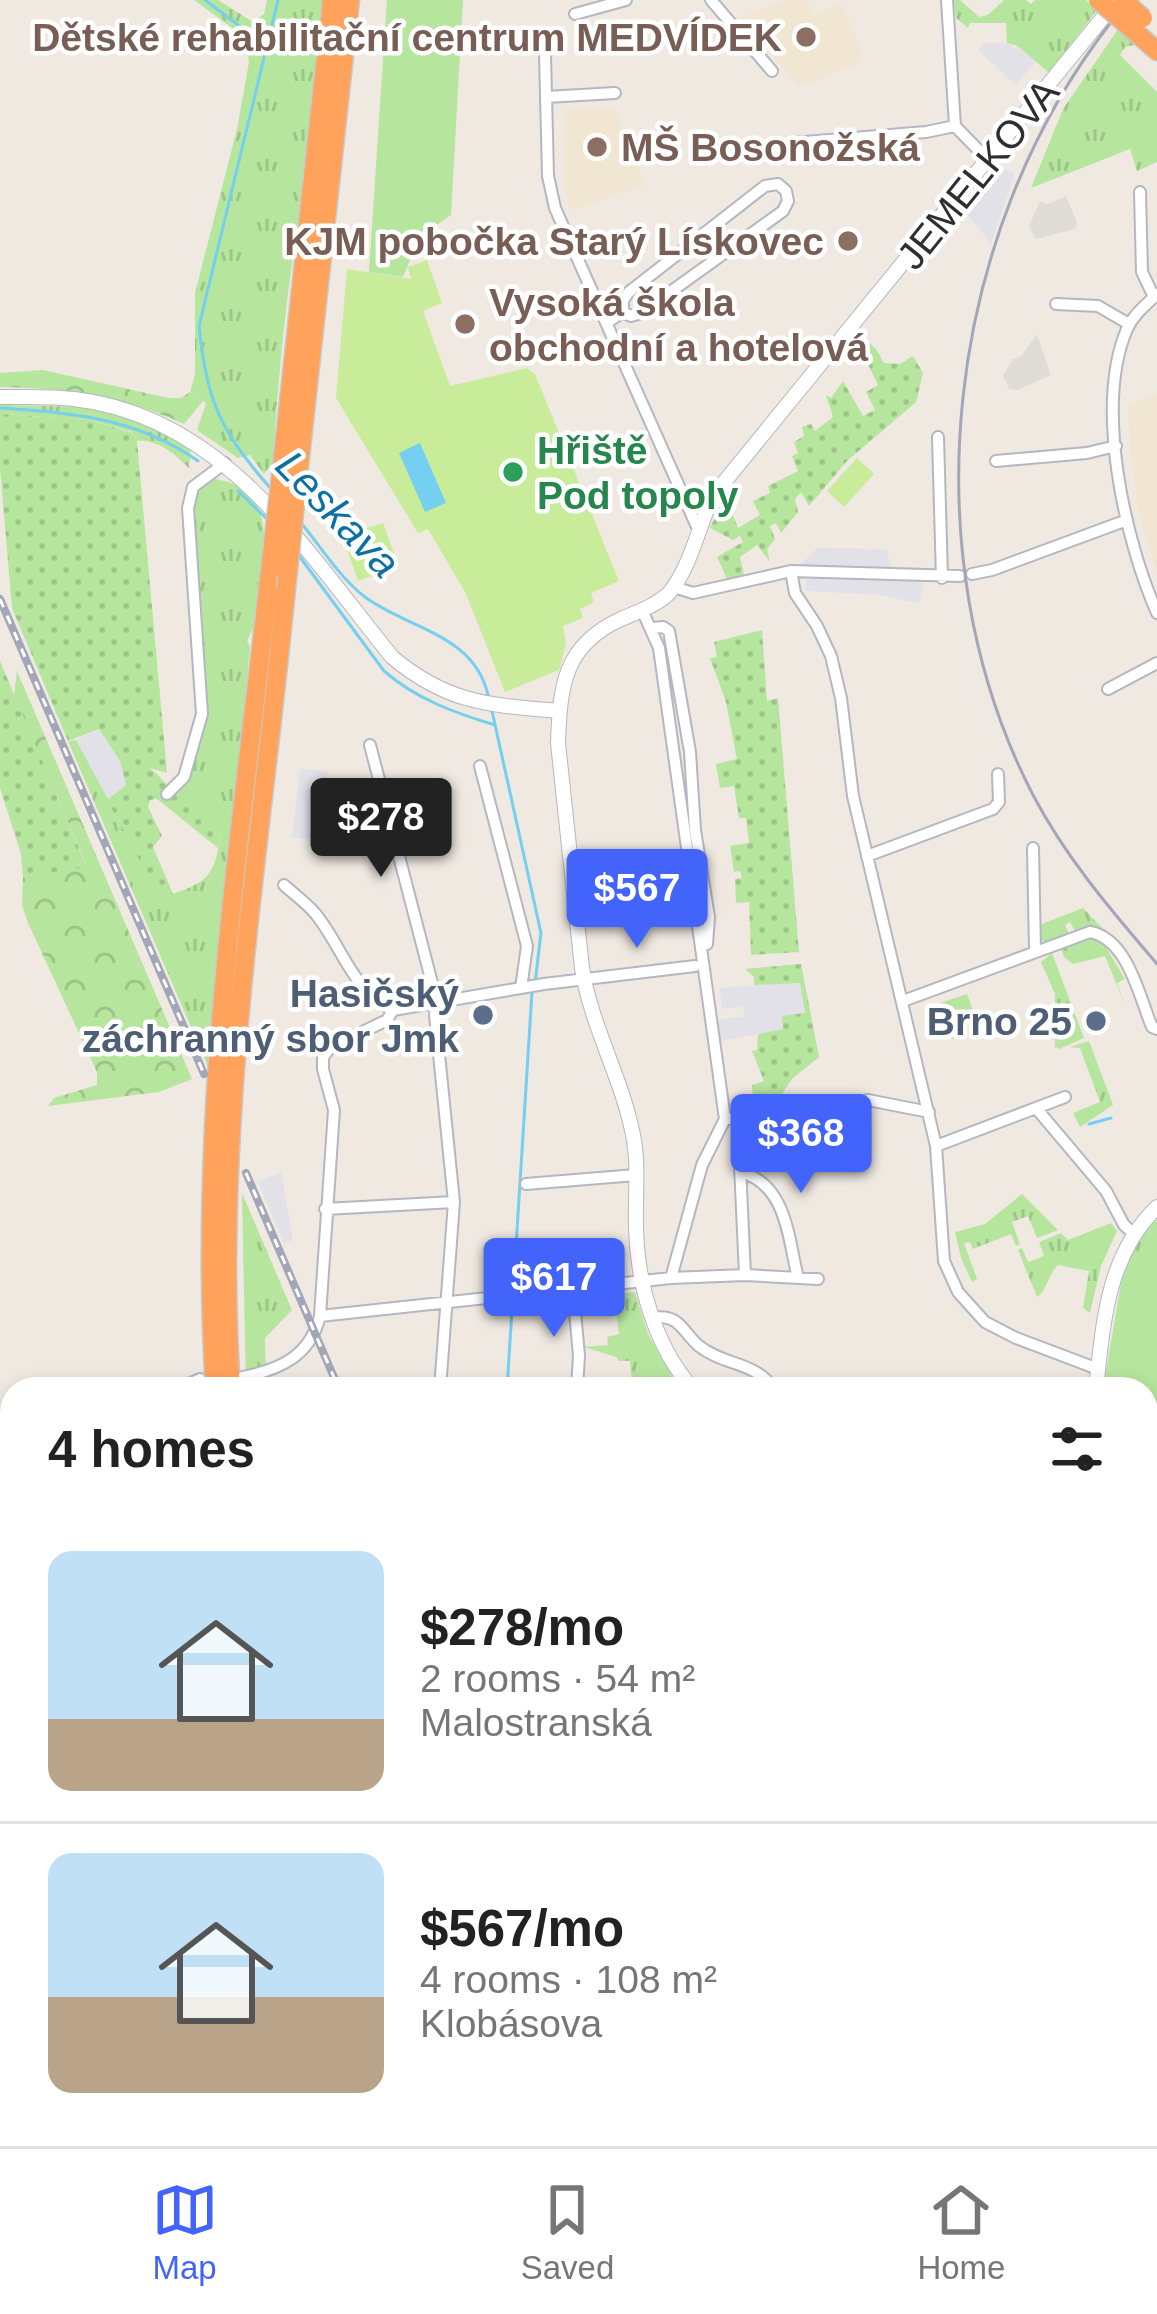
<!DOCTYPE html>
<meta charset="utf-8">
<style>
body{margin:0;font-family:Arial,sans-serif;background:#f2f2f2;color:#222;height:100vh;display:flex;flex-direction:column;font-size:45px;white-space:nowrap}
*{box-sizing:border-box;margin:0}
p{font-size:39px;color:#767676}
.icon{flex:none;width:66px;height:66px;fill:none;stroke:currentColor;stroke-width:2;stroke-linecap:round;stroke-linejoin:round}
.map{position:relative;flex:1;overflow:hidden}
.drawer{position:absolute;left:0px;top:1377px;width:1158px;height:771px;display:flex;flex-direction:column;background:#fff;border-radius:36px 36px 0 0;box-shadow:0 6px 18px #0003}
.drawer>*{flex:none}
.price{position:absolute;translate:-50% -102px;padding:0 27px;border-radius:12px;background:#4264fb;color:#fff;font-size:39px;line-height:78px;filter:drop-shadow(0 3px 6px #0008)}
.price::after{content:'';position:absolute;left:50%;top:72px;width:36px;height:27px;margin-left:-18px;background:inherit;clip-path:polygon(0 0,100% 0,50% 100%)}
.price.on{background:#222;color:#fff}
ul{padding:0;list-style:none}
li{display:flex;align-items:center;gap:36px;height:300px;padding:0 48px}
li+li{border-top:3px solid #e0e0e0}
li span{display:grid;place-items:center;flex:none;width:336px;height:240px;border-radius:24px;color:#555}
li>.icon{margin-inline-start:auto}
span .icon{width:144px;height:144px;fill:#fffc;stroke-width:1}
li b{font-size:51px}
h2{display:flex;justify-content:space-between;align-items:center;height:144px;padding:0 48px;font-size:51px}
.dock{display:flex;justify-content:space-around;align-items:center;height:168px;border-top:3px solid #e0e0e0;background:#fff;font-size:33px;color:#767676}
.dock a{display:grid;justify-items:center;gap:6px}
.dock .on{color:#4264fb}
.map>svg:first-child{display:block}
.industrial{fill:#e3e1e8}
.education{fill:#f0e6d1}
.grass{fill:url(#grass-tufts)}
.forest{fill:url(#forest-crowns)}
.park{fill:#b6e59e}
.garden{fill:url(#garden-dots)}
.pitch{fill:#c9ec9a}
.plaza{fill:#dfdcd8}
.water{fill:#75cff0}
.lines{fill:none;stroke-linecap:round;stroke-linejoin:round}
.stream{stroke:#75cff0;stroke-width:3}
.street-casing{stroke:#b4b7c1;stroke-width:14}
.secondary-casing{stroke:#b4b7c1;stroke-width:16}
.highway-casing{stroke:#c9c9c9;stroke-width:21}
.street{stroke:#fff;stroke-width:10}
.secondary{stroke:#fff;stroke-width:14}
.highway{stroke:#ffa35c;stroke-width:18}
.tram{stroke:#a3a6b8;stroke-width:3}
.rail-casing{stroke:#a3a6b8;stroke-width:8}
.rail{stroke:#fff;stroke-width:3;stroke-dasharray:9;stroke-linecap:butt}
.highway-bridge-casing{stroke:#c9c9c9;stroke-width:21;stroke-linecap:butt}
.highway-bridge{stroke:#ffa35c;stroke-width:18}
.education-dot{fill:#8d6e63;stroke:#fff;stroke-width:4.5}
.leisure-dot{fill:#2e9e5b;stroke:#fff;stroke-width:4.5}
.service-dot{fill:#5c6f8a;stroke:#fff;stroke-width:4.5}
.labels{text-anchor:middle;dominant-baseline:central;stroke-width:9;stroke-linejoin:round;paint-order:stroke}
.education-label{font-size:39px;font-weight:bold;fill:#785e54;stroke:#fff;text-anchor:end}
.street-label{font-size:39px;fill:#2e2e2e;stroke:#fff}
.leisure-label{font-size:39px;font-weight:bold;fill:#27864d;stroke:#fff;text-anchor:start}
.service-label{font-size:39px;font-weight:bold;fill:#4e5e75;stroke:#fff;text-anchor:end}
.water-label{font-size:42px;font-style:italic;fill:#0d6fa3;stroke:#fff}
</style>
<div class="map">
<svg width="1157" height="2146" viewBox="0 0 1157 2146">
<defs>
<pattern id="grass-tufts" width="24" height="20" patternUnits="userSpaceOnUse" patternTransform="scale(3)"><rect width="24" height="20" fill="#b6e59e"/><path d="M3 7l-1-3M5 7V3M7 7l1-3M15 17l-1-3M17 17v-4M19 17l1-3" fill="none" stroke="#9dc588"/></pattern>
<pattern id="forest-crowns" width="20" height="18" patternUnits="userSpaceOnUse" patternTransform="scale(3)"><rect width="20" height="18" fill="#b6e59e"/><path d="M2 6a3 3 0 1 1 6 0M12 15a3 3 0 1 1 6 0" fill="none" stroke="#9dc588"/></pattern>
<pattern id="garden-dots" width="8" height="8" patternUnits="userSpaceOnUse" patternTransform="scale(3)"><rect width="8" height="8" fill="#b6e59e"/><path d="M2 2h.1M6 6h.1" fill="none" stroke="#9dc588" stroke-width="1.8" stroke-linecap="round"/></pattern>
</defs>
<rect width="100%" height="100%" fill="#efe9e1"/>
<path class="industrial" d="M984,43H1007L1015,49L1018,46L1036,61L1016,85L978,50Z
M997,166L1015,173L991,243L967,214L992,184Z
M817,548L887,549L891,571L798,567Z
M806,577L923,581L922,592L919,604L881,595L806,591Z
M99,729L121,761L126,785L107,800L76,740Z
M300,769L328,771L313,840L292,837Z
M800,982L805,1013L784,1029L720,1041L718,1020L745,1016L743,1007L722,1009L720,988Z
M864,1104L870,1106L872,1142L868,1174L818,1173V1118Z
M281,1172L293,1240L284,1244L258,1182Z"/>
<path class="education" d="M787,0H807L814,15L842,3L863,55L861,62L799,87L740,18Z
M615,107L644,185L571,211L564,188L565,109Z
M1157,394V574L1139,514L1130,452L1129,405Z"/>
<path class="grass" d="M194,0H218L253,22L264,14L267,0H332C325,69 313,135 301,203C287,289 278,375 273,462L264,474L250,455L238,458L197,430L206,403L190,392L195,374V293L237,129L249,62L247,46L238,32Z
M954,0H960L979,17L988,15L1004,0H1026L1031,4L1035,0H1086L1097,10L1049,73L1018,46L1007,43L1006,23H970L968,28L956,18Z
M1119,28L1135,45L1125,47L1120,55L1157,92V162L1137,171L1130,149L1031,188L1063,109Z
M0,405L88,407L139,422L191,446L189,468C174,454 159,439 137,441L132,432L89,420L0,414Z
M205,478C291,483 260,570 253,629L247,640L250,647L210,1071L68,741L76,740L161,898C202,884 216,881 220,834L167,794L184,777L202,714L188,508L193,487Z
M1083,908L1105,931L1086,927L1075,931L1070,922L1065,925L1069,934L1046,942L1040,940L1037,926Z
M1089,938L1102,941L1125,979L1117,983L1126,1007L1105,956L1073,964L1064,957L1061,949Z
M1052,953L1084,1038L1059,1049L1055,1047V994L1041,962Z
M1089,1041L1113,1105L1080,1127L1073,1113L1100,1102L1080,1048L1070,1047Z
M242,1193L292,1310L265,1338L266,1389H246Z
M1022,1194L1058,1230L1037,1238L1028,1216L1012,1222L1020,1244L1016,1246L1011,1234L973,1249L970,1242L964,1243L977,1279L972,1282L961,1258L955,1232L985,1224Z
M1157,1219V1283L1123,1272L1142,1236Z
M1111,1223L1117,1231L1101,1266L1090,1313L1083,1308L1089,1271L1058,1265C1048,1274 1047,1291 1037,1297L1018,1250L1022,1248L1028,1262L1044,1256L1039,1242L1061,1233L1068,1240Z
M635,1292L648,1334L679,1389H621L632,1384L630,1361H619L616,1357L584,1347L608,1345L607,1337L619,1334L616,1312H605L599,1305L581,1307L583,1297Z
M688,2136H1030L1037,2146H692Z"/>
<path class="forest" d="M43,370L168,398H181L190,392L203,401L184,424C123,396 67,388 0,387V373Z
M17,671L192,1079L159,1092L48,1106L54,1098L97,1085V1072L28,923L22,905L23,877L87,866L14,695Z"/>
<path class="park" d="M387,0H463L451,215L420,236L403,277L369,272Z
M967,994L980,1030L953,1039L940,1003Z
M1123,1272L1157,1283V1557L1146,1568V1389H1103Z"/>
<path class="garden" d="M860,335L876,349L884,363L900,364L913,356L923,373L916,402L847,461L809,506L801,492L795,499L798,512L781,533L776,523L770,526L775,539L767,549L770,562L757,545L740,557L744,575L727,579L717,557L743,542L740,536L733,540L710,528L722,502L731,510L738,528L760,515L753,501L770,493L768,486L798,471L792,456L798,453L794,442L804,436L802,427L811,424L815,431L833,417L826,395L831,398L843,381L863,416L875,410L866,392L878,385L866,360L850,347Z
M0,414L89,420L132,433L137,441L167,773L150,768L220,834L218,848L157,799L150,800L148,807L162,836L153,847L173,894L161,899L107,800L126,785L120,761L99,729L68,741L12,608L0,468Z
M762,630L767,701L778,698L799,952L751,955L749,902L736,903L735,879L742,878L740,871L734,872L730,846L749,843L746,818H739L734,786L720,788L716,764L737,759L726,702L710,658L717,657L714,642Z
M0,661L87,867L23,877L21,854L0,788Z
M801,964L819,1057L793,1078L777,1101L754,1111L752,1085L764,1081L752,1051L757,1050L758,1034L783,1029L782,1016L805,1013L800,983L754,985V977L745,969Z"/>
<path class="pitch" d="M427,260L442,303L423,311L450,386L527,368L535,374L619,581L591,593L594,602L580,609L583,618L563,626L566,644L559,670L505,692L466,594L428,529L418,533L336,398L347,269L411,279L408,267Z
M857,458L874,474L844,507L827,491Z
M383,523L399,567L358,581L342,536Z"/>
<path class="plaza" d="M1066,196L1077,223L1075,229L1036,239L1029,226L1040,201L1047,204Z
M1037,334L1051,375L1017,390L1009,389L1003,376L1013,359L1021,356Z"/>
<path class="water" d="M420,443L446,503L425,512L399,453Z"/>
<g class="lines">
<path class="stream" d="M205,0L266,46
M0,408C73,413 137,418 198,461
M272,490C221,432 207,403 199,326L278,0
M238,491L267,519
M302,524C321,547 341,579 365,597C408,629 474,634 488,695
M297,553L384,671C416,699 455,713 495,725
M492,711L541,933L535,983
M1089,1124L1111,1118
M507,1389L532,992
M683,2136L687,2146"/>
<defs>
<path id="street" d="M711,0L772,71
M947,0L955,126L988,160
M575,14L626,0
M545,54L548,176L555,208L698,529
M546,97L615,93
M793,143L926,132L955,126
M1140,192L1142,272L1154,297
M1157,294C1146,305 1133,315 1127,329C1094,406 1125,540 1157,613
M1056,304L1098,306L1129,324
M606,323L623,312L631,316L641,313L783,211L788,201L786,191L778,184L765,186L629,292L623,300V312
M938,437L942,578
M996,461L1087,453L1116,446
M791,571L795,593L817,626L831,656L841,698L853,796L936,1146L944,1261L958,1292L985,1322L1016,1338L1098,1369
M972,574L992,570L1127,520
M674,587L693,593L791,571L960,576
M642,610L659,648L725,1119L702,1165L671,1278
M653,628L663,627L669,631L690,752L695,830L709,917L707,944
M1108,689L1157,663
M370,745L437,1002L435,1015L454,1202L440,1389
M480,766L527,946L521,988
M167,794L184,777L202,714L188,508L193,487L225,463
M1033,848L1035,951
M867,856L993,809L999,802L998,774
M284,885C294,894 305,902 314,912C342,945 351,990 393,1010L544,984L695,966
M903,1001L1090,932C1128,939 1139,996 1152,1027L1157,1029
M1036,1108L1065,1097
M725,1119L803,1118L868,1100L929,1112
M738,1122L745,1275
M936,1146L1036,1108L1106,1191L1124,1225L1134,1234
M741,1172C787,1185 788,1238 798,1278
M526,1184L636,1175
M325,1209L454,1202
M573,1291L579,1355L577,1389
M320,1316L671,1278L745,1275L818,1279
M653,1318C680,1313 683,1333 699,1346C724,1366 755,1361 774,1389
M243,1377C281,1369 310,1356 320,1316L334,1110L323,1069V1057L330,1048L387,1020L393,1010
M177,1389L200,1379
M1146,1780L1157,1773
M1146,1835L1157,1857
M1146,1917L1157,1911
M1146,2006L1157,2001
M1033,2136L1039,2146"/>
<path id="secondary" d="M0,397C24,397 50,396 74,399C224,416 305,550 392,657C448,704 490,705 559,711
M693,1389C655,1347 637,1283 636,1227C635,1197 639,1164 633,1135C622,1078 591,1026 582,968L558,743C560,685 564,645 621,619C637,612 658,605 670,592C690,567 699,527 712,497L1105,15
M1096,1389C1103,1324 1107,1255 1157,1207
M1146,1623L1157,1631
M1146,2125L1157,2120
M1095,2146L1119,2136"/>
<path id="highway" d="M1134,31L1157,51
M281,476L332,0
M296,494L350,0
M215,1389C197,1115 240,843 270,571
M231,1389C213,1120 260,856 286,589
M397,2136L401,2146
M414,2136L419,2146"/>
</defs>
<use href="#street" class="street-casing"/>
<use href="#secondary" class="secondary-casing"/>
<use href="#highway" class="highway-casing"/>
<use href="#street" class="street"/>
<use href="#secondary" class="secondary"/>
<use href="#highway" class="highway"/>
<path class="tram" d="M1136,2L1138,0
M1112,21C945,234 908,553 1033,795C1066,858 1111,910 1157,964"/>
<defs>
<path id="rail" d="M0,599L204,1074
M246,1173L339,1389
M646,2136L651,2146"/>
</defs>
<use href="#rail" class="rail-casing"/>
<use href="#rail" class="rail"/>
<defs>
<path id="highway-bridge" d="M1098,0L1134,31
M1123,0L1143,18
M270,571L281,476
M286,589L296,494"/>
</defs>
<use href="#highway-bridge" class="highway-bridge-casing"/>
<use href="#highway-bridge" class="highway-bridge"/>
</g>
<g class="education-dot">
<circle cx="806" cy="37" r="12"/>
<circle cx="597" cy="147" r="12"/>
<circle cx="848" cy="241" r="12"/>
<circle cx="465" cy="324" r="12"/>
</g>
<circle class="leisure-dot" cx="513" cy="472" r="12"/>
<g class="service-dot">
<circle cx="483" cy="1015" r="12"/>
<circle cx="1096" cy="1021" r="12"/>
</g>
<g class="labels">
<g class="education-label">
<text x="782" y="37">Dětské rehabilitační centrum MEDVÍDEK</text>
<text x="621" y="147" text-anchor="start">MŠ Bosonožská</text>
<text x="824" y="241">KJM pobočka Starý Lískovec</text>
<text x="489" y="302" text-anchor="start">Vysoká škola<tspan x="489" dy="45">obchodní a hotelová</tspan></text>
</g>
<g class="street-label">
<text transform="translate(978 174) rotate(-51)">JEMELKOVA</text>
</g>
<g class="leisure-label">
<text x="537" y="450">Hřiště<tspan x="537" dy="45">Pod topoly</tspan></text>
</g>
<g class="service-label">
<text x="459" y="993">Hasičský<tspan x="459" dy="45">záchranný sbor Jmk</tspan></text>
<text x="1072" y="1021">Brno 25</text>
</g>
<g class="water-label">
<text transform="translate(338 514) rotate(46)">Leskava</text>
</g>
</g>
</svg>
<b class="price on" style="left:381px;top:880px">$278</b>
<b class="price" style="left:637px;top:951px">$567</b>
<b class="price" style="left:801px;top:1196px">$368</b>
<b class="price" style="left:554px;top:1340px">$617</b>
<section class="drawer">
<h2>4 homes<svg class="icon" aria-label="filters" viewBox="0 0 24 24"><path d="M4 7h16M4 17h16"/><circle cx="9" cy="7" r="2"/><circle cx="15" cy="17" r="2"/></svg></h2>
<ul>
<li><span style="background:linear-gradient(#bfe0f5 70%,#b9a48a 0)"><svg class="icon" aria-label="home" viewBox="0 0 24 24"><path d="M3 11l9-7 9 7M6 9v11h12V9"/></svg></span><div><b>$278/mo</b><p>2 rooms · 54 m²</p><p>Malostranská</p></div></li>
<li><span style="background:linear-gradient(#bfe0f5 60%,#b9a48a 0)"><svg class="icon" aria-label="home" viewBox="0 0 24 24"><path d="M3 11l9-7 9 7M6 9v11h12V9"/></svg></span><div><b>$567/mo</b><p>4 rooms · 108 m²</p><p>Klobásova</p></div></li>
</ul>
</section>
</div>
<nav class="dock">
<a class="on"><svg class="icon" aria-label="map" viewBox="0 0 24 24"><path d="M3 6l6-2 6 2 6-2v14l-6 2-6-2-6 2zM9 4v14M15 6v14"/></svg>Map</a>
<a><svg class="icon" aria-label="saved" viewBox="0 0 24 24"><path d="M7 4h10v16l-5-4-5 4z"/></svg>Saved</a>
<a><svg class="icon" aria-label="home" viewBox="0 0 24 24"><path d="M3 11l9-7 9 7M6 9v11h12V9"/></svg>Home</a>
</nav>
